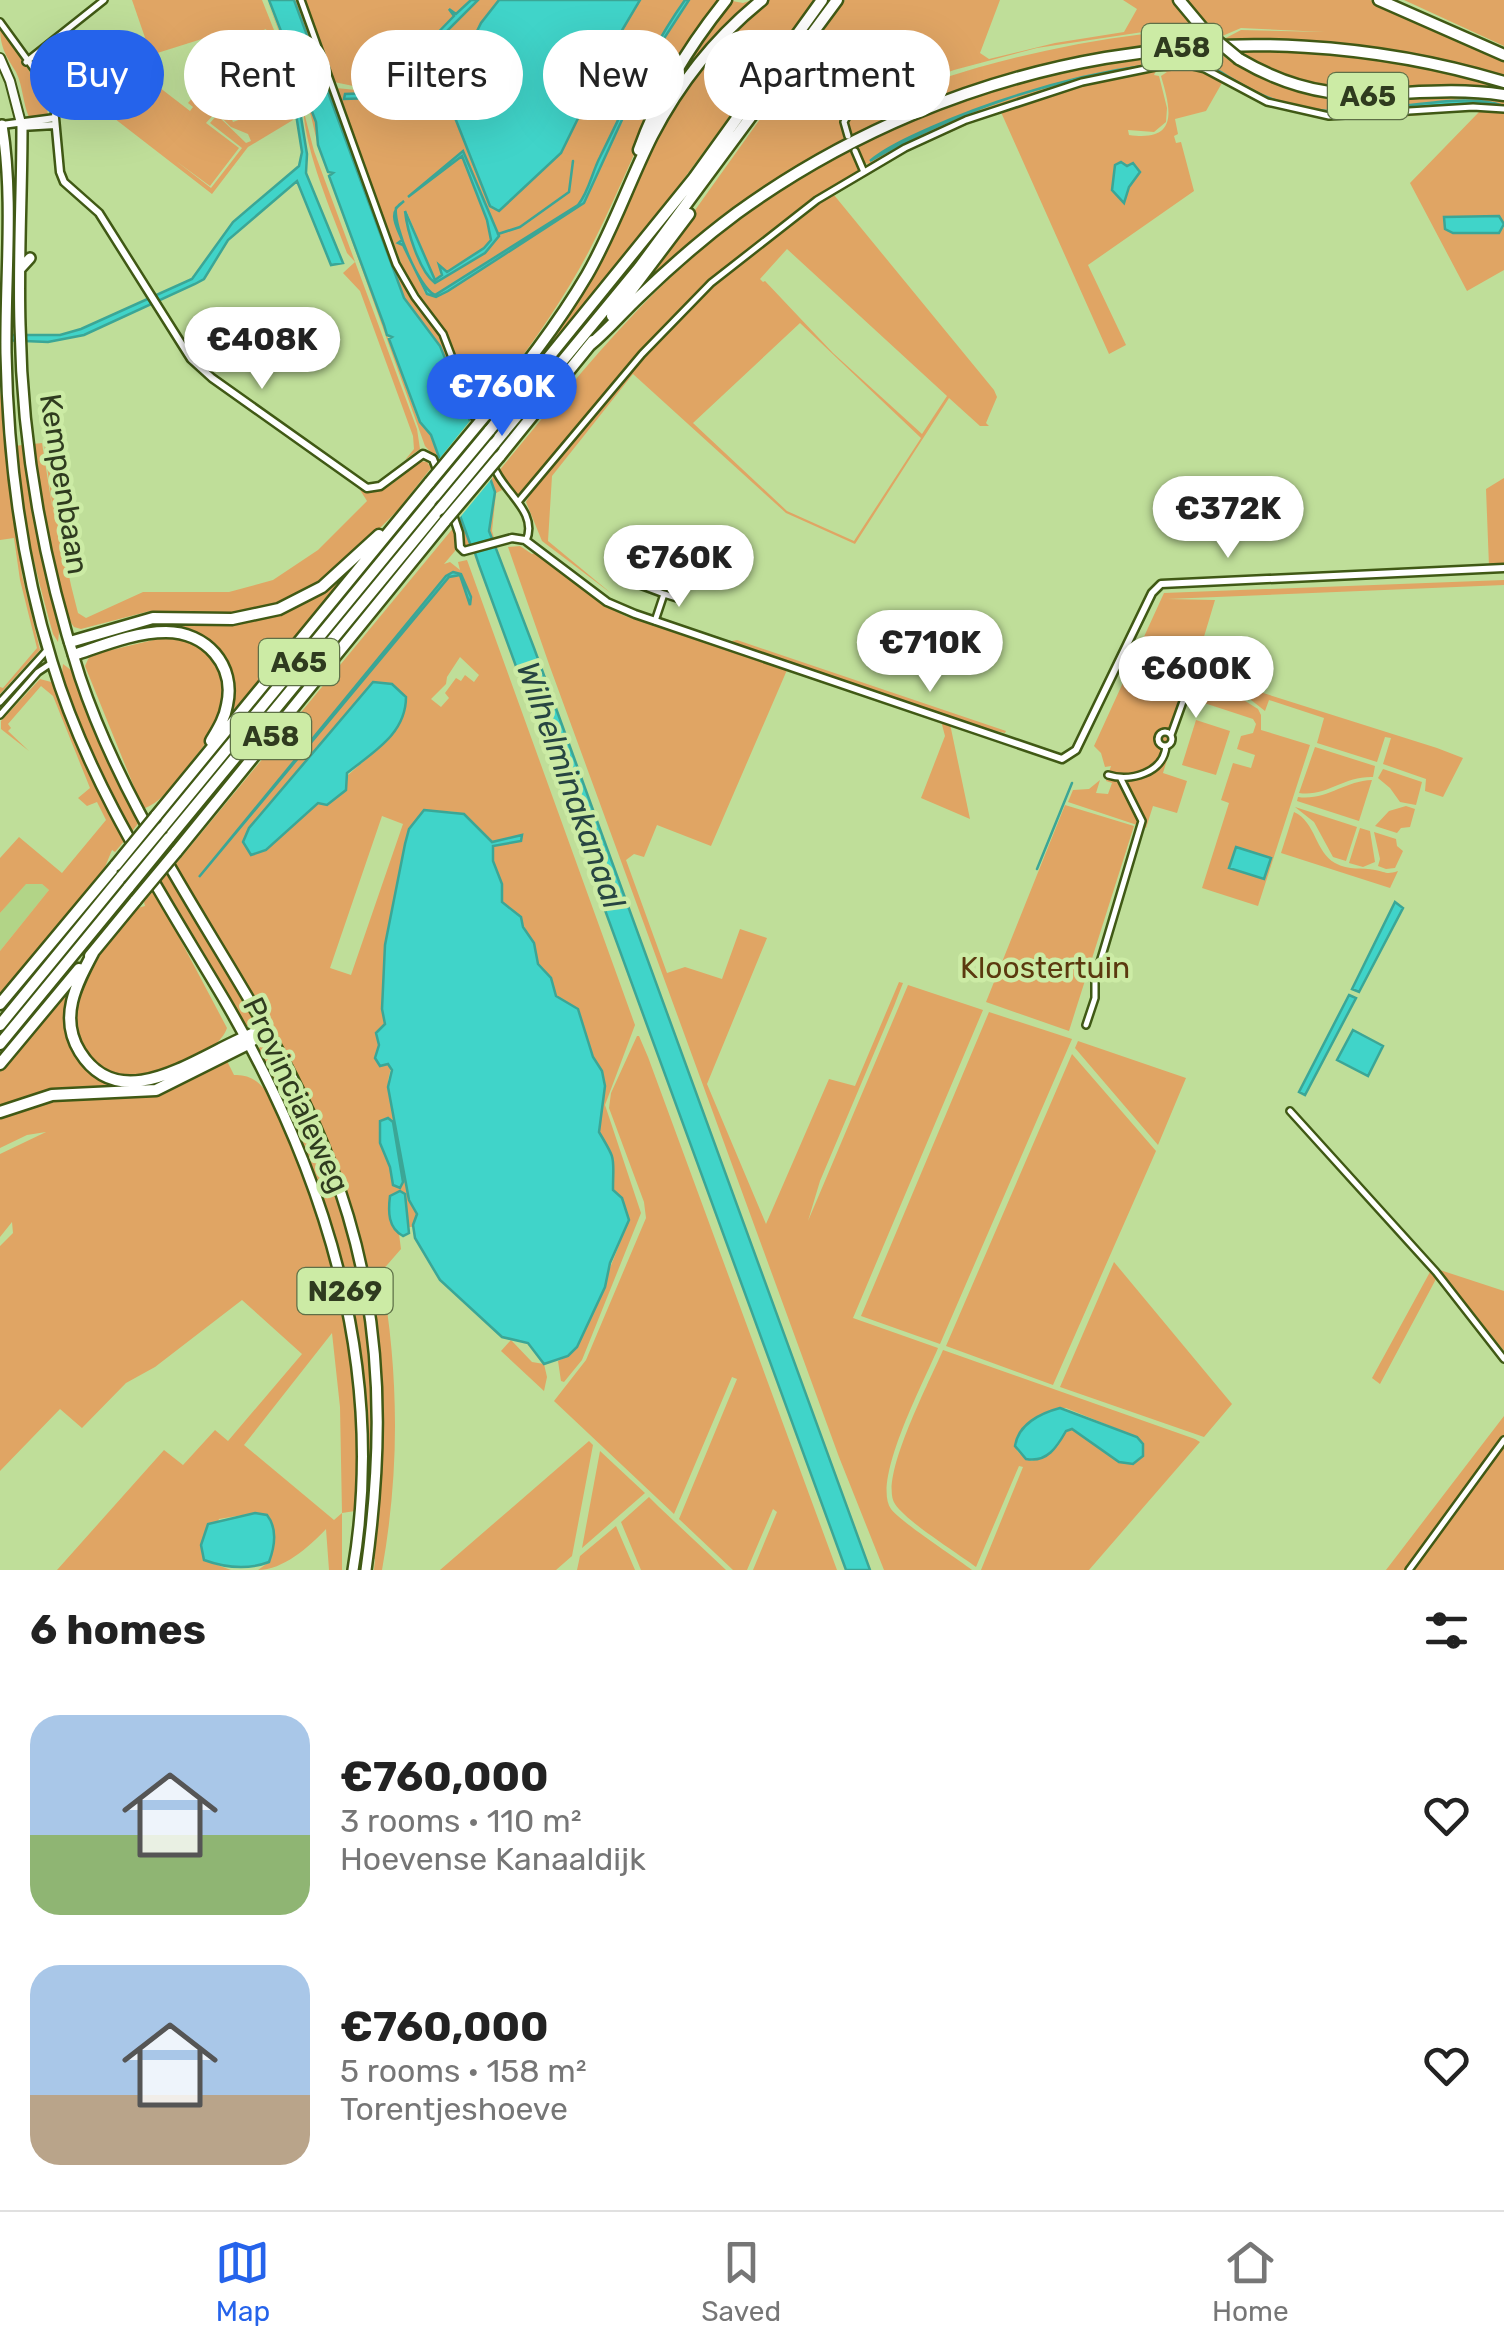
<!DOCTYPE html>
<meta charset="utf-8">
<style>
body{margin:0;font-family:Rubik,sans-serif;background:#f2f2f2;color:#222;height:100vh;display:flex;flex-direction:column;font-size:38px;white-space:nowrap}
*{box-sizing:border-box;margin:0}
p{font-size:32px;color:#767676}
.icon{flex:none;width:55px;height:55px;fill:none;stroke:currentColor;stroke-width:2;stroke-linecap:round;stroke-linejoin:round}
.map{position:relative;height:1570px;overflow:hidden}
.drawer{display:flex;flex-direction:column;background:#fff;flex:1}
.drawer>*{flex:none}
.top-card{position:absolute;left:30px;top:30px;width:1000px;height:90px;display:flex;gap:20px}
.price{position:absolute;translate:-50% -85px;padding:0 22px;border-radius:35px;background:#fff;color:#222;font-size:32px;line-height:65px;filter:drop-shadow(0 2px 5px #0008)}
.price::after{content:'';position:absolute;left:50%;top:60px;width:30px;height:22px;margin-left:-15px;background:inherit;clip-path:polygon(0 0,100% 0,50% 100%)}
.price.on{background:#2563eb;color:#fff}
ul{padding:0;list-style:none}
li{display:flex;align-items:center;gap:30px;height:250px;padding:0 30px}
li span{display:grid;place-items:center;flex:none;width:280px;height:200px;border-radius:30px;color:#555}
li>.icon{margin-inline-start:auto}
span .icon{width:120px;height:120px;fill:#fffc;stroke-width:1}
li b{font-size:42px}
h2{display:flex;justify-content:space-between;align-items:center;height:120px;padding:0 30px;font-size:42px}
.pill{padding:0 35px;border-radius:45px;background:#fff;box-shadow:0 10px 40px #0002;font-size:35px;line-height:90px}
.pill.on{background:#2563eb;color:#fff}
.tabs{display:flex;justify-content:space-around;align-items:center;height:140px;border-top:2px solid #e0e0e0;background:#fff;font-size:28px;color:#767676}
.tabs a{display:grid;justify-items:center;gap:5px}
.tabs .on{color:#2563eb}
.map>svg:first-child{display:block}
.built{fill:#b2d487}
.green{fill:#e0a564;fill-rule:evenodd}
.water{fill:#40d4c9;stroke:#3ba696;stroke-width:2.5}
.pier{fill:#bfde99}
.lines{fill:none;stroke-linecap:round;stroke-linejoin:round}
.stream{stroke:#3ba696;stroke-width:2.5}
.minor-casing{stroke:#405915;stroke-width:10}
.tertiary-casing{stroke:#405915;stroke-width:11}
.secondary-casing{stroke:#405915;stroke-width:12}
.trunk-casing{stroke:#405915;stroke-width:14}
.motorway-casing{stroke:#405915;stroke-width:15}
.minor{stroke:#fff;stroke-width:5}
.tertiary{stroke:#fff;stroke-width:6}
.secondary{stroke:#fff;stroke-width:8}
.trunk{stroke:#fff;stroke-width:9}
.motorway{stroke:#fff;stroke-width:10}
.motorway-bridge-casing{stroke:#405915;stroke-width:15;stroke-linecap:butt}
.motorway-bridge{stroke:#fff;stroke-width:10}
.labels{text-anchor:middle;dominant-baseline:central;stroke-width:9;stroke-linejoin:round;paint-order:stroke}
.shield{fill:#cceba5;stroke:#5e7047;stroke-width:2.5}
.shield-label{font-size:28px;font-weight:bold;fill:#2f3b1f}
.street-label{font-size:30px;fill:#2f3b1f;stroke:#cceba5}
.park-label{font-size:30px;fill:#5b390f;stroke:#cceba5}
.water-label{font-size:32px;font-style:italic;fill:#274542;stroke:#cceba5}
</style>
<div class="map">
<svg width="1504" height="1570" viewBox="0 0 1504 1570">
<rect width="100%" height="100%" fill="#bfde99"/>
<path class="built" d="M26,883L42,884L49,890L0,951V913Z"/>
<path class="green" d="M132,0H262L299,93L314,151L417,429L420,449L405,460L414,449L413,436L360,291L343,273L355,262L347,253C330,207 307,157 303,109L295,107L266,29L261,31L293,120L248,147L212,194L97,105L129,64L190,111L193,107L188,103L193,97L212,110L215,113L206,123L239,148L210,186L176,161L211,188L242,148L210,123L217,115L246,143L251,141L248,134L231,127L202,99L215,81L233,122L282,104L234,118L205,38L151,55Z
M267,0L316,122L318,145L327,172L418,420L430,435L472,549L466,548L435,457L425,446L318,146L311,116Z
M294,0H299L396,272L444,338L494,475L502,490L496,493L492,531L495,541L489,532L495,492L463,404L440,346L409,309L404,298Z
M303,0H471L415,52L385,87L371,93H351L345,99L378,97L478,0H499L481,23L446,95L490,206L499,211L561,153L619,34L640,0H685C653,48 629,98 604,150C595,167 590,191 578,205L436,295C417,288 411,258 403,240L397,243L403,244L425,293L436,297L582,205L648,63L689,0H719C661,76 633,166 589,251C559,308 519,364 476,414L498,472L545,415L549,417L547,414C619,326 693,243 792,184C811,172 831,159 852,150L859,168L854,176L763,237L676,315L626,369L520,496C480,465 469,387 448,341C437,315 416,293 403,268L336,92V88L366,91L397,63L363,88L334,82ZM463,151L499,236L485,253L434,283L422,263L404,213L407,212L435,280L442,275L439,265L447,272L484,248L491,240L487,220L462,156L408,197Z
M727,0L743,3L752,0L698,55L655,116L670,87Z
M767,0H815L647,229L487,424L485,421L539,355L676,101L720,44Z
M827,0H832L659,235L492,439L490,435L660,227Z
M845,0H1000L980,53L989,59L1055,43L1124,32L1137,9L1123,0H1173L1202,38H1172L1143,32L1037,48L954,70L853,108C841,116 839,129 847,140L737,209L633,297Z
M1187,0H1370L1504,59V78C1413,52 1320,38 1224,41L1222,40L1241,30L1325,32L1241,28L1220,37Z
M1404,0H1504V46Z
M0,27L45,95L48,115L29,117C23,104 23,86 16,72C6,56 0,47 0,27Z
M1144,34L1172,41L1207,42C1081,52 966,84 852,138C847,126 843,120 854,110C951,72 1040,47 1144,34Z
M1238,50C1329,51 1417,62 1504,88V92L1395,94L1295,84Z
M1217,51C1228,61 1237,64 1250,71C1330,118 1417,89 1504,99V109L1319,114L1267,100L1204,67L1188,64C1114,72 1037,88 969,117C936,131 904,149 872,165L865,163L857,148C956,85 1102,58 1217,51Z
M1191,67L1264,102L1316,116L1353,118L1455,111L1504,112V224L1498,216L1453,233H1499L1504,227V270L1467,291L1410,183L1479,112C1428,111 1375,124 1324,118C1287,114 1255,98 1222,83L1206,111L1175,119L1178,134L1174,136L1176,143L1181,142L1194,191L1088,265L1126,345L1109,354L1000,110L906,152L834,195L994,390L997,397L986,423L989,426H980L949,398L855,544L786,513L633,374L552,476L548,541L612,594L542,541L526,502C554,453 596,407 634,366C787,200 936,109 1156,71L1154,75L1159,76L1167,108L1166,122L1154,132L1128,130L1129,135C1179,142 1171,110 1161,76L1167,72L1161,70ZM787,249L947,396L922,434L833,353L765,281L763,282L760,279ZM800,323L921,438L854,541L787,511L693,423Z
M0,389L22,575L40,650L0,694V687L3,688L37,648L20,580L14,538L0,540Z
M46,442C54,500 63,557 78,613L86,618L143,592H229L273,580L318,550L367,501L360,490C382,500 402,475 419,461L427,462L431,468L397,511L349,559L319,584L278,605L242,614L150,611L81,629L74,627L65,614L49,545L33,444L42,443L53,512L44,443Z
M23,445L41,557L60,623L58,642L53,634C36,572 20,510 13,446Z
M1504,478V565L1489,566L1486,489Z
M437,500L438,504L167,834L165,831Z
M442,516L444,518L173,846L172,844Z
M454,527L455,551L444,564L450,562L460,570L458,562L467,560L635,1025L605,1105L641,1213L582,1360L564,1382L561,1381L558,1361L568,1356L585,1331L629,1220L622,1198L613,1191C614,1160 616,1158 599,1132L605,1086L602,1071L593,1057L578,1009L556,996L551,978L538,964L536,950L522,922L502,902V884L493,861V846L517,840L492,842L457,812L424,810L409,829L404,847L385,945L382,1009L385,1024L378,1031L379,1045L375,1058L380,1066L388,1064L391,1067L388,1081L390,1096L409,1200L417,1214L413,1227H408L405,1201L395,1230L399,1234L401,1249L381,1272C399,1372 400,1470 382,1570H374L375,1559L371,1558C382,1471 386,1387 373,1300C352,1148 252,995 175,865ZM460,657L479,675L474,682L465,675L461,681L456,678L445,693L449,698L441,707L431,699L446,684L447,677ZM406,697L403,718L390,738L288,828ZM382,816L403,824L351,975L330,968ZM388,1118L393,1122L403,1182C388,1165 375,1144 380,1121Z
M520,546L532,554L538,552L602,604L625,616L787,670L711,846L657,825L644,857L634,854L626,860L667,973L685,967L722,979L740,929L767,938L707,1084L766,1224L829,1079L855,1086L899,982L903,983L894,1006L820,1181L808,1221L908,985L983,1010L853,1318L938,1348C925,1380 871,1481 891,1509C902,1523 955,1557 972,1570H884L839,1457L550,667L508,547Z
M360,559L223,725L231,685C220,669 209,644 193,633C167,616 120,637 93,644L172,621L273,613Z
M1504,580V585L1167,599L1215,600L1163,773L1187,781L1177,813L1153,806L1146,828L1068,802L1073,790L1089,789L1100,780L1096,793L1108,794L1112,783L1106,781L1111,766L1105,767L1101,753L1094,746L1164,593Z
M702,634L727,642L737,640L1006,731L1005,733L970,725Z
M166,637C211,641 235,678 218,721C210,740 195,757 182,773C170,788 160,803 143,809L85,666L90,655Z
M63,664L71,670L93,729L140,821L130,834C112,800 56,700 63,664Z
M1200,673L1437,748L1463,758L1443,797L1425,791L1426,779L1383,764L1391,738L1385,737L1377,762L1317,743L1324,718L1269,700L1265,711L1246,696L1197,680Z
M40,679L55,683L98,789L125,840L115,852L112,850L105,867L0,996V951L49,890L42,884H26L0,913V858L19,837L62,873L106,820L97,802L87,806L78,798L90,788L53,696L41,686L8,724L11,728L8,731L29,751L1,729V721Z
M1197,686L1242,699L1258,709L1261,715V730L1310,745L1258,906L1202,888L1229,803L1221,800L1233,763L1251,768L1255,755L1237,749L1241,736L1253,733L1256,724L1253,719L1192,699Z
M1196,720L1230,731L1216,775L1182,765Z
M941,721L950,724L970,819L921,798L945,736Z
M1315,747L1375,766L1373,777C1343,776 1327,797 1299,793Z
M1383,769L1422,782L1416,805L1400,802L1390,788L1378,778Z
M1372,780L1359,821L1297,801L1298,797C1326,801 1344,781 1372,780Z
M1065,805L1134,826L1069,1031L986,1002Z
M1406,806L1415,809L1410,827L1401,828L1397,833L1375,826L1389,811Z
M1295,807L1357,827L1346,861L1333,857L1314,822Z
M1294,812C1316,822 1315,852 1335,863C1349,871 1362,867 1375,870C1386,872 1386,875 1398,871L1390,888L1281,853Z
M1360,828L1370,831L1375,862L1363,867L1349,863Z
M1374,832L1396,839L1397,846L1403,851L1395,868L1386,869L1378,866L1380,859Z
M169,871L255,1017L252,1026H243L158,884Z
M154,890L227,1028C217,1057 149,1083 120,1078C90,1072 68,1033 74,1005C82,968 114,936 138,908L145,906L144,902Z
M75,981L69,1000L84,1062C97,1069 111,1078 126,1084C156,1095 196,1063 222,1050L155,1086L89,1089L0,1110V1072Z
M989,1012L1072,1039L940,1344L861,1316Z
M637,1036H639L648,1057L837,1570H753L777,1512L773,1509L747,1570H733L679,1519L737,1379L732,1377L674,1514L554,1401L586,1360L646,1218L644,1202L609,1108L611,1093Z
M1078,1041L1186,1078L1158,1145L1075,1048Z
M262,1044L272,1057C293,1100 317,1143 335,1187C382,1304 384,1447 360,1570H356C359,1524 366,1477 364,1432C361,1289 319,1177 258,1050Z
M1072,1054L1156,1151L1053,1385L946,1346Z
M226,1059L234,1075C247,1074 258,1080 266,1091C273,1101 278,1114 283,1125C317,1198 341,1280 352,1359C360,1409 358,1461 355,1511L342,1513V1570H329L326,1529C309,1547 283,1570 258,1570L269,1562L272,1553L255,1513L219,1519L204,1560L231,1570H57L164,1450L183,1465L215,1430L228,1441L302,1354L242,1300L155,1367L126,1383L82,1428L60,1409L0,1471V1246L13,1233L12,1222L0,1237V1154L46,1132L27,1135L0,1148V1116L62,1098L131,1096ZM332,1333L340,1407L342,1513L334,1520L244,1445Z
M1114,1262L1232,1404L1204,1437L1060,1387Z
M1440,1270L1504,1291V1351L1446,1278Z
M1430,1272L1436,1279L1380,1384L1372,1378Z
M511,1340L532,1362L544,1364L547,1377L544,1391L501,1351Z
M943,1350L1195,1439L1200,1442L1089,1570H981L1023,1467L1019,1466L976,1567C956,1552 907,1522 895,1504C878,1479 931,1379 943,1350ZM1060,1408H1066L1137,1437L1119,1462L1072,1429L1066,1431L1058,1446L1032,1461C989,1443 1038,1414 1060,1408Z
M1504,1416V1570H1386Z
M589,1441L593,1445L572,1556L556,1570H440Z
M600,1451L645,1493L582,1548Z
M649,1497L659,1507L726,1570H641L621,1522Z
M616,1526L635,1570H577L580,1556Z"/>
<path class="water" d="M269,0H294L404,298L440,346L464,404L495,492L489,531L493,541L486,544L488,548L495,546L534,648L870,1570H846L479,565L475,553L480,550L472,549L431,435L420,422L389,339L392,337L387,335L384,325L329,176L333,173L328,172L318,145L316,122Z
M471,0H478L389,89L374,98L344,99L345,94L371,93L385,87L454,16L449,9L456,14Z
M499,0H640L618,37L561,153L499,211L490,206L446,95L481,23Z
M685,0H689L648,63L584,203L448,291L436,297L427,294L403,245L398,243L402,240C396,225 387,212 404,201L396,208C393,225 419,288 435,295L578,205C589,192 592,172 600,157C627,103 650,49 685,0Z
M1192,59C1214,66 1233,81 1254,91C1277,103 1303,109 1328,111C1380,115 1458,90 1504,106C1443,97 1382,118 1321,111C1299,108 1276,103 1255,93C1236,84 1216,65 1195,61C1181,58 1163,64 1149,65C1052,78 954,112 870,161C885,148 910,137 930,128C1014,90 1102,70 1192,59Z
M304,108L301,117L307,154L306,173L343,263L331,265L297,181L228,240L204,279L195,284L84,335L48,342L0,340V335H60L81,329L192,279L233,222L299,166L302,152L296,114Z
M463,151L499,236L485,253L435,283C419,271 407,230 405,211L435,280L442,275L439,265L447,272L484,248L491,240L487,220L462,156L408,197Z
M1121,162L1127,166L1133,163L1140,172L1129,187L1124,203L1112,190L1115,165Z
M1499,216L1504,224L1499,233H1453L1445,229L1444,217Z
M453,572L461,574L471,597L470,605L460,575L449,577L199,877L446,576Z
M373,682L392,684L406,697C406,734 373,752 347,773L346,790L327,805L318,803L266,850L251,855L243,842L249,828Z
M424,810L464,814L492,842L522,835L521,841L493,846V861L502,884V902L521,917L523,927L534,943L538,964L551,978L556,996L578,1009L593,1057L602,1071L605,1086L599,1132C617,1162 613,1156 613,1190L622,1198L629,1220L610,1263L605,1287L577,1347L568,1356L544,1364L528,1343L502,1337L440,1280L415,1238L413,1225L417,1214L409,1200L388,1087L392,1070L388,1064L380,1066L375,1058L379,1045L376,1033L385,1024L382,1009L385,945L405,844L409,829Z
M1236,847L1271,858L1264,879L1229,868Z
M1395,902L1403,908L1359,992L1352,989Z
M1349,995L1356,998L1305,1095L1299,1092Z
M1353,1030L1383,1046L1368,1076L1337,1060Z
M388,1118L393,1122L403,1182L400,1188L393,1185L390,1167L380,1143V1121Z
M400,1191L405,1194L409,1233L403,1236C388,1228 388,1212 390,1196Z
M1060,1408L1137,1437L1143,1444V1456L1133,1464L1119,1462L1072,1429L1066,1431C1057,1447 1047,1463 1026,1459L1015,1446C1018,1424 1041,1413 1060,1408Z
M255,1513L267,1515C278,1529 275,1546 269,1562C248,1570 226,1568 204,1560L201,1545L208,1524Z"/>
<path class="pier" d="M473,417L494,476L457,521L436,463Z"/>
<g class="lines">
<path class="stream" d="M498,234L520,227L569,192L573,161
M1037,869L1072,783"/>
<defs>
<path id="minor" d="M301,0L396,264L415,297L443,334L488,452
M0,22L53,95L55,118
M26,62L104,0
M848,136L844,122L850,111L858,107
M855,151L864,172
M494,467C503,492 539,512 526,541
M518,502L642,354L711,283L817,200L905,148L966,120L1082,82L1155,67L1188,65L1205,69L1267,102L1329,116L1473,107L1504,109
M640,585L664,594
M655,621L664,594L677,598
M0,702L48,649
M0,715L38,672L50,664
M1158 739a7 7 0 1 1 14 0a7 7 0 1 1-14 0Z
M1171,735L1190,682
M1108,775C1130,782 1164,773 1166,746
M1086,1025L1095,998V979L1142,821L1121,779
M1290,1111L1436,1272L1504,1359
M1409,1570L1504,1440"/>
<path id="tertiary" d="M2,125L55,118L60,172L64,182L99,213L191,359L212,378L367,488L380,486L423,454L433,459L438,472
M21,127L55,125
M447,497L459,533L460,547L464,551L512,538L525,540L607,602L635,614L1062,759L1076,750L1152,593L1161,584L1504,568"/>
<path id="secondary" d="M0,58L10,81L22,127"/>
<path id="trunk" d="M2,125C14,200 5,278 6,353C8,458 21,562 52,662C89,785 160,891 225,1001C326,1174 387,1369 353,1570
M22,127C22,193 18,259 20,325C22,444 43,563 80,677C122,803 200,913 265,1027C370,1211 395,1362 366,1570
M20,269L30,258"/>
<path id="motorway" d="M1179,0L1204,30
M1379,0L1504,55
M1239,59C1343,120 1399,80 1504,95
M639,150C658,96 690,45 726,0
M612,316L689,214
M590,345C608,330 622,313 639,297C670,267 702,239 737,213C958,53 1243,3 1504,82
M484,417C521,371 557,326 587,275C613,230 629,182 652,136C679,84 716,37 762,0
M489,431L694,178L822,0
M494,444L639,268L837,0
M499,457L593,341
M70,642L153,618L232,619L279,609L322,587L379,535
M74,655C104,645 135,632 166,632C206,632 236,665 227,705C225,718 218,729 211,741
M156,816L430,482
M162,828L435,496
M169,838L440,509
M176,852L445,521
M94,951C77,983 58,1017 80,1052C125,1124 211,1044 266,1029
M90,956L136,900
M0,1004L116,865
M0,1025L122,876
M0,1044L129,887
M0,1064L79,969
M0,1112L52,1095L156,1090L248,1044L261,1033"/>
</defs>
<use href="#minor" class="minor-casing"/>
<use href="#tertiary" class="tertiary-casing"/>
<use href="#secondary" class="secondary-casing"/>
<use href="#trunk" class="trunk-casing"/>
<use href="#motorway" class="motorway-casing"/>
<use href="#minor" class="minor"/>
<use href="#tertiary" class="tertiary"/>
<use href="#secondary" class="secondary"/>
<use href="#trunk" class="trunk"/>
<use href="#motorway" class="motorway"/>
<defs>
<path id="motorway-bridge" d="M1204,30L1239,59
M430,482L484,417
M435,496L489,431
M440,509L494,444
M445,521L499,457
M116,865L156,816
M122,876L162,828
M129,887L169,838
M136,900L176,852"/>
</defs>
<use href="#motorway-bridge" class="motorway-bridge-casing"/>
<use href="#motorway-bridge" class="motorway-bridge"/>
</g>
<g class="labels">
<g class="shield">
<rect x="1142" y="24" width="80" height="46" rx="8"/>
<rect x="1328" y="73" width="80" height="46" rx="8"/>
<rect x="259" y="639" width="80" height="46" rx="8"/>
<rect x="231" y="713" width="80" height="46" rx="8"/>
<rect x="297.5" y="1268" width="95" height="46" rx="8"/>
</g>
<g class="shield-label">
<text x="1182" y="47">A58</text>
<text x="1368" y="96">A65</text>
<text x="299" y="662">A65</text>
<text x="271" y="736">A58</text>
<text x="345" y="1291">N269</text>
</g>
<g class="street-label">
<text transform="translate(64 484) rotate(81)">Kempenbaan</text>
<text transform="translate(296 1095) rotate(65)">Provincialeweg</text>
</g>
<g class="park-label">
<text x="1045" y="968">Kloostertuin</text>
</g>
<g class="water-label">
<text transform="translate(571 785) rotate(70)">Wilhelminakanaal</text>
</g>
</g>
</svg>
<b class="price" style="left:262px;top:392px">€408K</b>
<b class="price on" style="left:502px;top:439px">€760K</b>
<b class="price" style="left:1228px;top:561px">€372K</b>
<b class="price" style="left:679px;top:610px">€760K</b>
<b class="price" style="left:930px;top:695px">€710K</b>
<b class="price" style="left:1196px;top:721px">€600K</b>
<div class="top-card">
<a class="pill on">Buy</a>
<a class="pill">Rent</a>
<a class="pill">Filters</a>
<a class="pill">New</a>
<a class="pill">Apartment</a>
</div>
</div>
<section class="drawer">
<h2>6 homes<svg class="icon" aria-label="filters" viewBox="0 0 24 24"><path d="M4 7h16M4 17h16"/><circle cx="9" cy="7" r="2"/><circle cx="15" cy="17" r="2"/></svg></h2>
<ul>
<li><span style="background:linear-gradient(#a9c7e8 60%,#8fb573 0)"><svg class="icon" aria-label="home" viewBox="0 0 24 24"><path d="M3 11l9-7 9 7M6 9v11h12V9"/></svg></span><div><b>€760,000</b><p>3 rooms · 110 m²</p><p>Hoevense Kanaaldijk</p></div><svg class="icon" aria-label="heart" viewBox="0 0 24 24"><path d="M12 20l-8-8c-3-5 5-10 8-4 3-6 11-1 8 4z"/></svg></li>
<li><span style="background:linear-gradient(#a9c7e8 65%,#b9a48a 0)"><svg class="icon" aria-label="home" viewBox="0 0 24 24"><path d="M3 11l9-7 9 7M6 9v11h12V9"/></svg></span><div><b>€760,000</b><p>5 rooms · 158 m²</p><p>Torentjeshoeve</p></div><svg class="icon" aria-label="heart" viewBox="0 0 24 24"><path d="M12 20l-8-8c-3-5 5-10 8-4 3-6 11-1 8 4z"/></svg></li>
</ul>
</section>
<nav class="tabs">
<a class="on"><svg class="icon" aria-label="map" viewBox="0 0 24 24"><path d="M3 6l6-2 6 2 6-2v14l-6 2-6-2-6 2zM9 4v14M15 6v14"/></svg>Map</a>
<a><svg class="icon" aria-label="saved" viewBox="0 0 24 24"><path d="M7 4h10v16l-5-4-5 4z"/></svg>Saved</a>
<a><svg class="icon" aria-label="home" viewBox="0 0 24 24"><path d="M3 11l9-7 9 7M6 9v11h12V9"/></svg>Home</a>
</nav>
